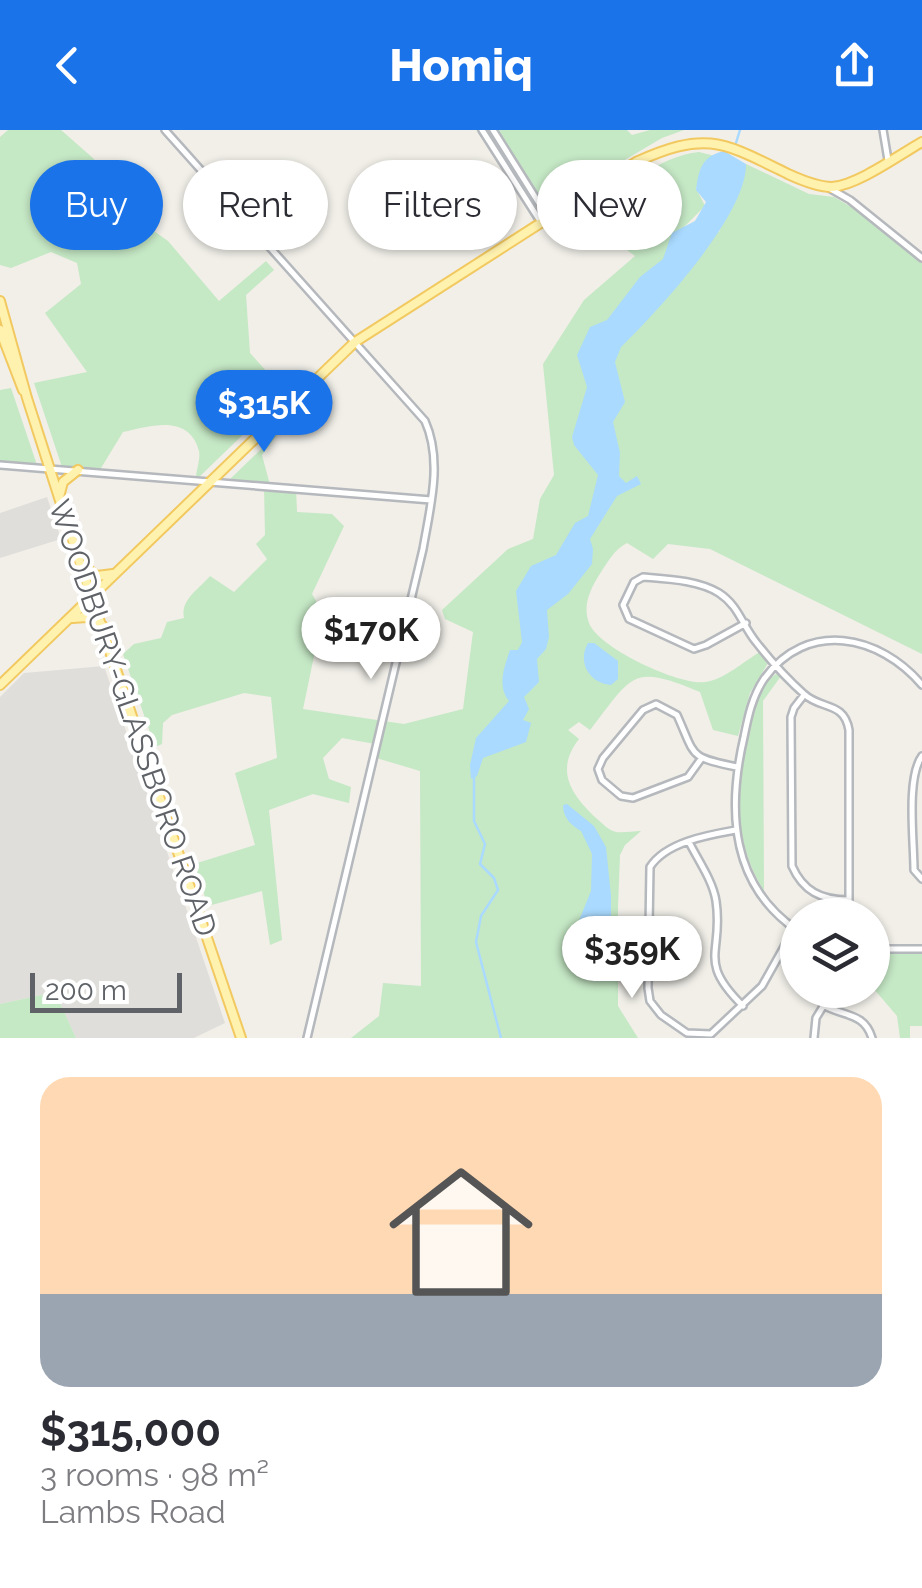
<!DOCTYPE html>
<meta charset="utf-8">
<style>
body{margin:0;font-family:Raleway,sans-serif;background:#f2f2f3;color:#2b2b33;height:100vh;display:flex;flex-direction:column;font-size:38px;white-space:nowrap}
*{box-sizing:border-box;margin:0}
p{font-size:32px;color:#7c7c81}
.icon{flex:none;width:55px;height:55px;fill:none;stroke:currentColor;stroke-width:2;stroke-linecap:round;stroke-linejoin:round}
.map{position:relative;height:908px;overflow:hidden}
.panel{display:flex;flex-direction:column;background:#fff;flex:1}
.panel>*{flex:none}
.guide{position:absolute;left:30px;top:30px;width:862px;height:90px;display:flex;gap:20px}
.fabs{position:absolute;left:780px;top:768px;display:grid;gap:20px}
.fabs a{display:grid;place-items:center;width:110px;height:110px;border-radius:50%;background:#fff;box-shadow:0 2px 8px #0004;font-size:50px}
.scale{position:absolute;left:30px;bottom:25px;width:152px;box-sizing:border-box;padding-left:10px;border:5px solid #5f6368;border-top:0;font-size:28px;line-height:35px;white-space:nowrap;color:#5f6368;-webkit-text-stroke:8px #fff;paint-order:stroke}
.price{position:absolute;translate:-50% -85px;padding:0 22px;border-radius:35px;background:#fff;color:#222;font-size:32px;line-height:65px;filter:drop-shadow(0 2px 5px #0008)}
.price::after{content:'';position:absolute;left:50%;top:60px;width:30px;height:22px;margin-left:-15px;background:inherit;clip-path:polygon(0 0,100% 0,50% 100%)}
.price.current{background:#1a73e8;color:#fff}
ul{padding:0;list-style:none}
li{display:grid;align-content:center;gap:20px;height:530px;padding:0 40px}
li span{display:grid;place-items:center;height:310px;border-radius:30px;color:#555}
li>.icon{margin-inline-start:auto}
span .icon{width:180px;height:180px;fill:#fffc;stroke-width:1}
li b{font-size:42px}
.chip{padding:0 35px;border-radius:45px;background:#fff;box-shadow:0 2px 8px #0004;font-size:35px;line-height:90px}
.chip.current{background:#1a73e8;color:#fff}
header{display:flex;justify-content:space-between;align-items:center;height:130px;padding:0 40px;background:#1a73e8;color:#fff;font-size:45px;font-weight:800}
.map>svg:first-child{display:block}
.industrial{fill:#e0deda}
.green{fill:#c5e8c5}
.water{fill:#aadaff}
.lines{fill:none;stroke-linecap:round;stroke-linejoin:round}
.stream{stroke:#aadaff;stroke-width:2.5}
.minor-casing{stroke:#b5b8bc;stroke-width:10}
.major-casing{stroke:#f2c960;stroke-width:12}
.minor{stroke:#fff;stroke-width:5}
.major{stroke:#fff2af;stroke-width:8}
.labels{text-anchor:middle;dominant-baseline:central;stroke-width:8;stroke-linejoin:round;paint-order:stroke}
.street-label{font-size:30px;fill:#5f6368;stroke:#fff}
</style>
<header><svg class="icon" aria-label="back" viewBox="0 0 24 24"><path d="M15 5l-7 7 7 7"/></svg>Homiq<svg class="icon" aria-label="share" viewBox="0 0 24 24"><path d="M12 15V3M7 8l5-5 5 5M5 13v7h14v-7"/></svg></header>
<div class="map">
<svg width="922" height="908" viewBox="0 0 922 908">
<rect width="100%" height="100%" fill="#f1efe8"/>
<path class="industrial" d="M47,367L61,409L0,428V383Z
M104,536L225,893L194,908H76L55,862L0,874V567L24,543Z"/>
<path class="green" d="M8,0H61L94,29L112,71L168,111L219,171L266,131L274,140L246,165L250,223L286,263L196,350C195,344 201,329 199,321C189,283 150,296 123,302L98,343L63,340L34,253L87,242L45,183L81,154L77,133L51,122L11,138L0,135V7Z
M476,0H627L632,5L650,0H684L662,8L538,81Z
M699,22L715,26L696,58L705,76L670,111L719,102L746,34L809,64L834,67L863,84L922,131V524L710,419L668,414L653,429L627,413C614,420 609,430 601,442C591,458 582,474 589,493C598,518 680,556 705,552C724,550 744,531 760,522L768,533L750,563L738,606L713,600L700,562C631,533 633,545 590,600L579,592L568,600L579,609C554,641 572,665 596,688C602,693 608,700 616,702C624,703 634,701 641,701L625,715L620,725L618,776V876L638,908H351L379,886L383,853L421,856L420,641L373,627L375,614L342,608L323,628L329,649L351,657L349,673L313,664L269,680L282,810L270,815L262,761L208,776L194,734L255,715L235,643L277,628L271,567L244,563L172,585L163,593L162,614L155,617L123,524L134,514L161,508L167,492L184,488C180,470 199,459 210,446L234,462L267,429L256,414L265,405L264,356L227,352L280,301L262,325L270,355L296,358L297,382L332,384L344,396L312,464L323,483L303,579L404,594L463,579L473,502L445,489L442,480L508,419L533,409L540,369L554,345L543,234L584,170L635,126L577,84C610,65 661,25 699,22Z
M11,258L38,338L0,335V260Z
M776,544L781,546L763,571L764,761C731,708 736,657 750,599C754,579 758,556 776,544Z
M872,824H922V896H910V908H900L897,886L873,858Z
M55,862L76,908H0V874Z"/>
<path class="water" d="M724,21L746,34C747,85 658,181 621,217L615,232L625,272L613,292L620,323L619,346L626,353L637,346L641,354L617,366L590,409L593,419L592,434L568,464L547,480L549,507L546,519L537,529L539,552L524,567L529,579L523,590L531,593L526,612L483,628L477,646L471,649L470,635L476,608L509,571C497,556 504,538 510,520H518L522,512L516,461L531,436L556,425L575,393L588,386L598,345L574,315L572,307L587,257L577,225L590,197L607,190L640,147L663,129L672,103L695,91L706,72L696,60C699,37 703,26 724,21Z
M588,513H594L618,531V549L611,555C589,553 577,532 588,513Z
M567,674L594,696L606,717L611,766V832L578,793L591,761L592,724L581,701C571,695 563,688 563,675Z"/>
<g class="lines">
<path class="stream" d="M736,13L740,0
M474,646V691L485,714L480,734L494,748L498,760L481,786L476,812L501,908"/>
<defs>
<path id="minor" d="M165,0L425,291C443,331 430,378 423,419L307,908
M482,0L540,91
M493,0L547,86
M883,0L888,30
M829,58L850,70L922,128
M0,335L431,370
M746,493L706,515L694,519L629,489L623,475L634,452L643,447C667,449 698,450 719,463C739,476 742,495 756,512C770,530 787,549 804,564C821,580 844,571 849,600V785
M804,565L794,578L791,587L792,736C803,761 821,770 848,770
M922,626C906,648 914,711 914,740L922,749
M701,629L688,647L633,668L621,666L602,650L598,639L603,628L643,580L656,574L677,585C696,627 688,627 737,637
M736,700C708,705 666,712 650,737L648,858L650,871L661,885L687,903L711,904L762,856L794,799
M689,712C698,730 713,751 716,771C724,823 696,830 743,876
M798,801C730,755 727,680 744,607C748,587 752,567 764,549C807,489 880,505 922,555
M872,819H922
M823,875C844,887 864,882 872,908
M814,908L816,888L833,860"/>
<path id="major" d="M0,171L27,268L80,433L241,908
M0,200L23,260
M59,367L63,352L78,340
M81,434L97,446L113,444
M73,488L86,487L102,495
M0,555L355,212L636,32C707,0 723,12 788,44C801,50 818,57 832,57C858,55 899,25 922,12"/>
</defs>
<use href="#minor" class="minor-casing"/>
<use href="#major" class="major-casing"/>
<use href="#minor" class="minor"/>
<use href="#major" class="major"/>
</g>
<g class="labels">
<g class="street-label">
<text transform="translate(133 588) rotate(71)">WOODBURY-GLASSBORO ROAD</text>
</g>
</g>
</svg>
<div class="fabs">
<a><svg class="icon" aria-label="layers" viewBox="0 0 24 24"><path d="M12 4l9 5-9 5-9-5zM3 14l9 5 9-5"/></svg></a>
</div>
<div class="scale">200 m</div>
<b class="price current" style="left:264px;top:325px">$315K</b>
<b class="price" style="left:371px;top:552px">$170K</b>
<b class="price" style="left:632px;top:871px">$359K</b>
<div class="guide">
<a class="chip current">Buy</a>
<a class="chip">Rent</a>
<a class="chip">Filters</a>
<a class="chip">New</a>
</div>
</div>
<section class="panel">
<ul>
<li><span style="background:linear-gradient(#ffd9b3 70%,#9aa5b1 0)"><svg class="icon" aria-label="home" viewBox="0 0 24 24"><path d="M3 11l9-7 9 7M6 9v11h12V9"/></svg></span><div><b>$315,000</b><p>3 rooms · 98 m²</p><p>Lambs Road</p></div></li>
</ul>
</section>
